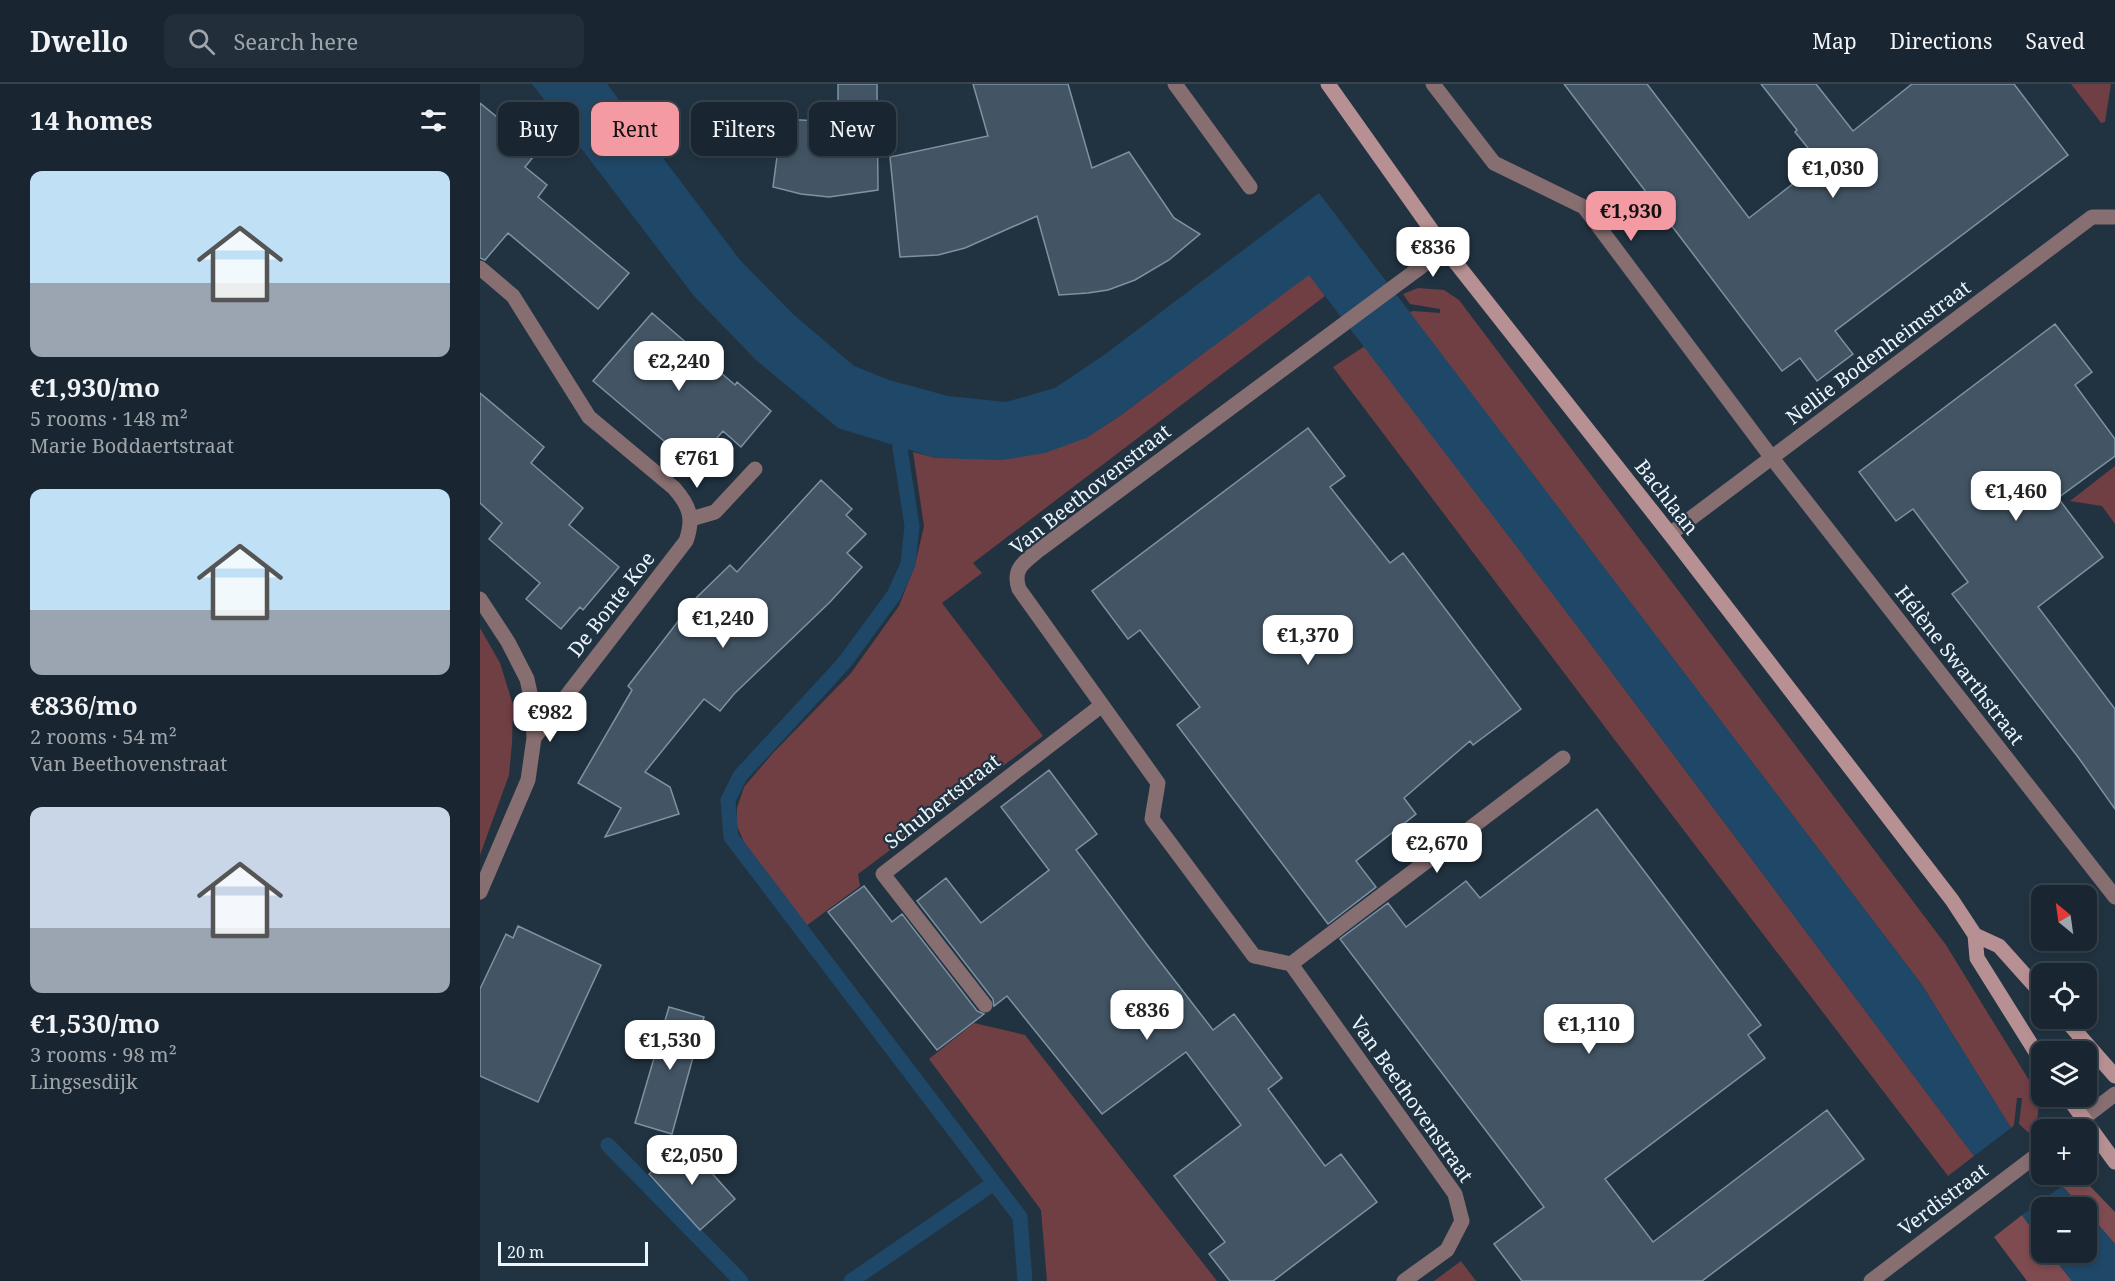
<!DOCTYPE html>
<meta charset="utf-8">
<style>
body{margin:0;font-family:"Noto Serif",serif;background:#222e39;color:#f1f3f6;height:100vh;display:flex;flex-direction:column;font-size:22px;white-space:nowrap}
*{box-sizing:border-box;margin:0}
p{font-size:20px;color:#9fa5ab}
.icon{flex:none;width:33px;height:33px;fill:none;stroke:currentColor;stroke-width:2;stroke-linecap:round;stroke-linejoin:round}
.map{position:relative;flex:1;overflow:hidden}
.sheet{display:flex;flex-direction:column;background:#192631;width:480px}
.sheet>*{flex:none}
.guide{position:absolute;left:18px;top:18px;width:570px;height:54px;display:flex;gap:12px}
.needle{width:39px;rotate:331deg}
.buttons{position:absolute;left:1551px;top:801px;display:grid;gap:12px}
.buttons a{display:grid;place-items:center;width:66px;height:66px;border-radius:12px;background:#192631;box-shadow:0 3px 9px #0003,0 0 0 2px #37434d;font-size:30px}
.scale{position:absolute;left:18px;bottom:15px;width:150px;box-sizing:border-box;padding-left:6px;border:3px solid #eaf5fe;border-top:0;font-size:16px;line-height:21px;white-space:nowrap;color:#eaf5fe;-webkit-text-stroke:4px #213341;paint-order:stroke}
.price{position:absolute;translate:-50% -51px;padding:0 14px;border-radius:12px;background:#fff;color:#222;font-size:20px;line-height:39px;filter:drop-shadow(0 2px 3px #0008)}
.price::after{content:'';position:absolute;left:50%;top:36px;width:18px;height:14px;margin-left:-9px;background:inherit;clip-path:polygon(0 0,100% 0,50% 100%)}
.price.selected{background:#f49aa3;color:#111}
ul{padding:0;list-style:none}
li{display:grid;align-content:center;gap:12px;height:318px;padding:0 30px}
li span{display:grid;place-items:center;height:186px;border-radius:12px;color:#555}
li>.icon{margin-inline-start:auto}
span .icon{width:108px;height:108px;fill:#fffc;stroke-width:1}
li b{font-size:26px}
h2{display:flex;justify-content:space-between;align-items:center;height:72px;padding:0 30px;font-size:26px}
.chip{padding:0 21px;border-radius:12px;background:#192631;box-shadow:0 3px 9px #0003,0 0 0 2px #37434d;font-size:21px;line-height:54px}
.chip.selected{background:#f49aa3;color:#111}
header{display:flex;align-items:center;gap:36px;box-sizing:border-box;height:84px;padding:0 30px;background:#192631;border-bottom:2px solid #37434d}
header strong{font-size:28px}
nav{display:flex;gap:33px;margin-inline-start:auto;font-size:21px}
.search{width:420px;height:54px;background:#222e39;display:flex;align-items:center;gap:15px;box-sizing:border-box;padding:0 21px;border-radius:12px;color:#9fa5ab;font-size:22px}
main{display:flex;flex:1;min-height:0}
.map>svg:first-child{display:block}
.green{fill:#703f44}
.forest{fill:#7e4b50}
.water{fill:#1f4767}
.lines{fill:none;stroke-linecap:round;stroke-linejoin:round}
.stream{stroke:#1f4767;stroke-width:15}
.building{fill:#435565;stroke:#7d92a3;stroke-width:1.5}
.street{stroke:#876e70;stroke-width:15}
.secondary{stroke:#b79093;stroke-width:15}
.labels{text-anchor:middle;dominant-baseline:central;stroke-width:4.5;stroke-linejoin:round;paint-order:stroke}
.street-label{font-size:20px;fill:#eaf5fe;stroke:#213341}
</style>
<header>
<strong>Dwello</strong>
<div class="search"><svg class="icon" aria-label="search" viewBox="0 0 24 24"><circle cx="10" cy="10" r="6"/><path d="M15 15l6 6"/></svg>Search here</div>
<nav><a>Map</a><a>Directions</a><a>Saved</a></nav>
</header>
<main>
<section class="sheet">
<h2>14 homes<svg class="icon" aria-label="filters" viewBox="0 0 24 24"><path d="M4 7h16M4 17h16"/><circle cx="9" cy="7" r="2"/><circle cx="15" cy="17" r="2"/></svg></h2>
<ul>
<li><span style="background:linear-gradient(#bfe0f5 60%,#9aa5b1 0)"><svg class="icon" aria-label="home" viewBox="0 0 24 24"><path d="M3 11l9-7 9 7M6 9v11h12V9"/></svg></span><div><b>€1,930/mo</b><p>5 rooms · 148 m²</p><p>Marie Boddaertstraat</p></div></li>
<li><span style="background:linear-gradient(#bfe0f5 65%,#9aa5b1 0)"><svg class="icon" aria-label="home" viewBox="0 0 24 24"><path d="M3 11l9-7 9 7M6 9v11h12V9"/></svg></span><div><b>€836/mo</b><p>2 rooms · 54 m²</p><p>Van Beethovenstraat</p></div></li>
<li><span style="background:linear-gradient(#c9d6e8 65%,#9aa5b1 0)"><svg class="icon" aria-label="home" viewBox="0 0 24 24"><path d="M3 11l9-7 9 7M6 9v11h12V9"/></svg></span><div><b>€1,530/mo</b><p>3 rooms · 98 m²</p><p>Lingsesdijk</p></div></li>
</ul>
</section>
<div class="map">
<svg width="1635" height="1197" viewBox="0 0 1635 1197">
<rect width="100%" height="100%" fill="#213341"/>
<path class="green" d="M1591,0H1631L1625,38L1621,39L1619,36Z
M829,190L845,212L493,479L502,489L462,519L563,652L378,790L380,802L326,842L264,758L257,742V724L264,703L293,669L371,589L419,522L435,481L444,442L433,368L456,374L606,354L641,331Z
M938,204L964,206L979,216L1466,861L1555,1006C1560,1023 1560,1035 1550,1050L1539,1040L1542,1014H1537L1534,1041L1531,1044L1442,901L929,228L934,227L960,229V225L930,220L923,210Z
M885,262L1104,551L1494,1072L1468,1092L1131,651L853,283Z
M1635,382V440L1622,422L1590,417Z
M0,544L20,579L33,621L32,659L29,691L0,771Z
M494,939L545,951L737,1197H567L561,1126L449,975Z
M981,1177L996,1197H954Z"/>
<path class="forest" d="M1583,1098L1609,1101L1635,1128V1160L1607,1128L1606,1124L1602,1123L1582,1102Z
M1542,1131L1561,1157L1562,1168L1570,1169L1592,1197H1547L1514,1153Z"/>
<path class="water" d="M52,0H127L260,176L313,230L374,282L409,296L468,312L526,318L575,304L624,271L839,109L1442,901L1531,1044L1494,1072L1104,551L829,191L641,331L606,354L565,369L522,376L456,374L358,344L276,276L214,212Z
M1582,1102L1602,1123L1562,1124L1561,1157L1542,1131Z
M1607,1128L1635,1160V1197H1592L1570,1169L1606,1168Z"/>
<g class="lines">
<path class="stream" d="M420,364L432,442L428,480L414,511L364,579L260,692L248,716L251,753L540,1133L545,1197
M128,1061L261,1197
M371,1197L514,1099"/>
</g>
<path class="building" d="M358,0H397L398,106L349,113L321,110L293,103L302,35L358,38Z
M493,0H588L612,84L649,68L694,134L720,150L689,176L655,196L628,206L608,209L579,211L557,132L485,164L458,171L420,173L410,73L508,52Z
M1084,0H1167L1269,134L1337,81L1334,77L1337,75L1315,48L1317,46L1281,0H1336L1373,47L1432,0H1534L1588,71L1355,247L1373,270L1337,297L1320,274L1302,287Z
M0,19L58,67L45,83L67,101L58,113L149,189L118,225L28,149L5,176L0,174Z
M172,229L255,301L257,298L291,327L261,363L243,347L231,361L228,358L210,379L113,297Z
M1575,240L1612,288L1595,301L1635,355V372L1578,414L1623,473L1558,523L1635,625V725L1598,673L1472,510L1488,498L1433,425L1416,437L1379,388Z
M0,309L64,363L51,379L103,424L89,441L139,483L103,526L100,523L81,545L46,515L60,499L9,455L22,439L0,419Z
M828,344L865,392L850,403L910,479L923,469L1041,625L993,661L990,657L924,714L936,730L876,777L896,803L848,840L697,641L720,623L660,546L648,555L612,507Z
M341,396L372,425L366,431L386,450L367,469L382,483L350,518L254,610L240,627L224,615L165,688L190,703L199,730L125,753L141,724L98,699L152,606L148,602L217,513L250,481L257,488Z
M569,686L617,750L596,766L665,858L733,946L754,930L802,994L788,1005L845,1082L861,1070L897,1118L793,1197H750L729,1170L745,1158L694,1092L761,1041L706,968L622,1030L527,912L514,922L513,915L437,817L466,794L501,839L569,786L521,723Z
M1117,725L1281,941L1268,951L1285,974L1125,1095L1173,1158L1347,1026L1384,1075L1222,1197H1042L1014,1160L1064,1123L860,855L908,819L926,843L986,797L1000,814Z
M384,802L412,838L422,830L497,927L504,930L457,966L348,828Z
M38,842L121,881L58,1018L0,992V905L26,850L33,854Z
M189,923L224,933L192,1050L155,1039Z
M204,1058L255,1115L220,1146L169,1090Z"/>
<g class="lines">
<path class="street" d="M695,0L770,103
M953,0L1014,79L1104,123L1292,374L1635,813
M0,184L33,212L109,333L194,404C210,422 214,435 206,457L54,654
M211,435L235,428L275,385
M1190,450L1612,133H1635
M0,515L28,558L47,595L52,618L54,654L48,696L0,808
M811,880L1083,674
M505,921L403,790L622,621
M1588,1046L1635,1010
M924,1197L967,1166L982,1137L975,1110L811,880L774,872L672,735L678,699L539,505C532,485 544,478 559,466L965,165
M1391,1197L1562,1067"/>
<path class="secondary" d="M848,0L965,165L1190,450L1472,816L1495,851L1497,874L1562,978
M1495,851L1519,862L1562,910
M1584,934L1635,992
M1587,1012L1635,1078"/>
</g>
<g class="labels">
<g class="street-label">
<text transform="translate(1398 268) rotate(-37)">Nellie Bodenheimstraat</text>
<text transform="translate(610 405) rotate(-38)">Van Beethovenstraat</text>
<text transform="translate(1187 413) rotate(52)">Bachlaan</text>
<text transform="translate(131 520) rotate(-52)">De Bonte Koe</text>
<text transform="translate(1480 581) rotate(52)">Hélène Swarthstraat</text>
<text transform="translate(462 717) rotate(-38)">Schubertstraat</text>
<text transform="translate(932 1015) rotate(55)">Van Beethovenstraat</text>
<text transform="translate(1463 1115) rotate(-37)">Verdistraat</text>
</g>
</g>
</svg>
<div class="buttons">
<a><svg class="needle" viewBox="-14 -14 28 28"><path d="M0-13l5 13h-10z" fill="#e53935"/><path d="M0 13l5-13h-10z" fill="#9fa5ab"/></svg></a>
<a><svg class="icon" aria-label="locate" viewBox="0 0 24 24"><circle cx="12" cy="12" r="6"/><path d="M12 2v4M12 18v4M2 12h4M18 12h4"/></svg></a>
<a><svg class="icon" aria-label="layers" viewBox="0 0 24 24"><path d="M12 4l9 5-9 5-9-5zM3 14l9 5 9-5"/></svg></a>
<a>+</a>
<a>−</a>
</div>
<div class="scale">20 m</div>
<b class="price" style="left:1353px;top:115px">€1,030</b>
<b class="price selected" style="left:1151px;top:158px">€1,930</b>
<b class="price" style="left:953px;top:194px">€836</b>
<b class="price" style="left:199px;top:308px">€2,240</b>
<b class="price" style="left:217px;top:405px">€761</b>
<b class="price" style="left:1536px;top:438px">€1,460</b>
<b class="price" style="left:243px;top:565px">€1,240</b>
<b class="price" style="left:828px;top:582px">€1,370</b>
<b class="price" style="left:70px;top:659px">€982</b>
<b class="price" style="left:957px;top:790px">€2,670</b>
<b class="price" style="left:667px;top:957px">€836</b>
<b class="price" style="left:1109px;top:971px">€1,110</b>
<b class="price" style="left:190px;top:987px">€1,530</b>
<b class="price" style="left:212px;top:1102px">€2,050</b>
<div class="guide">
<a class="chip">Buy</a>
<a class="chip selected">Rent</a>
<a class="chip">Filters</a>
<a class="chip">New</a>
</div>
</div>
</main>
